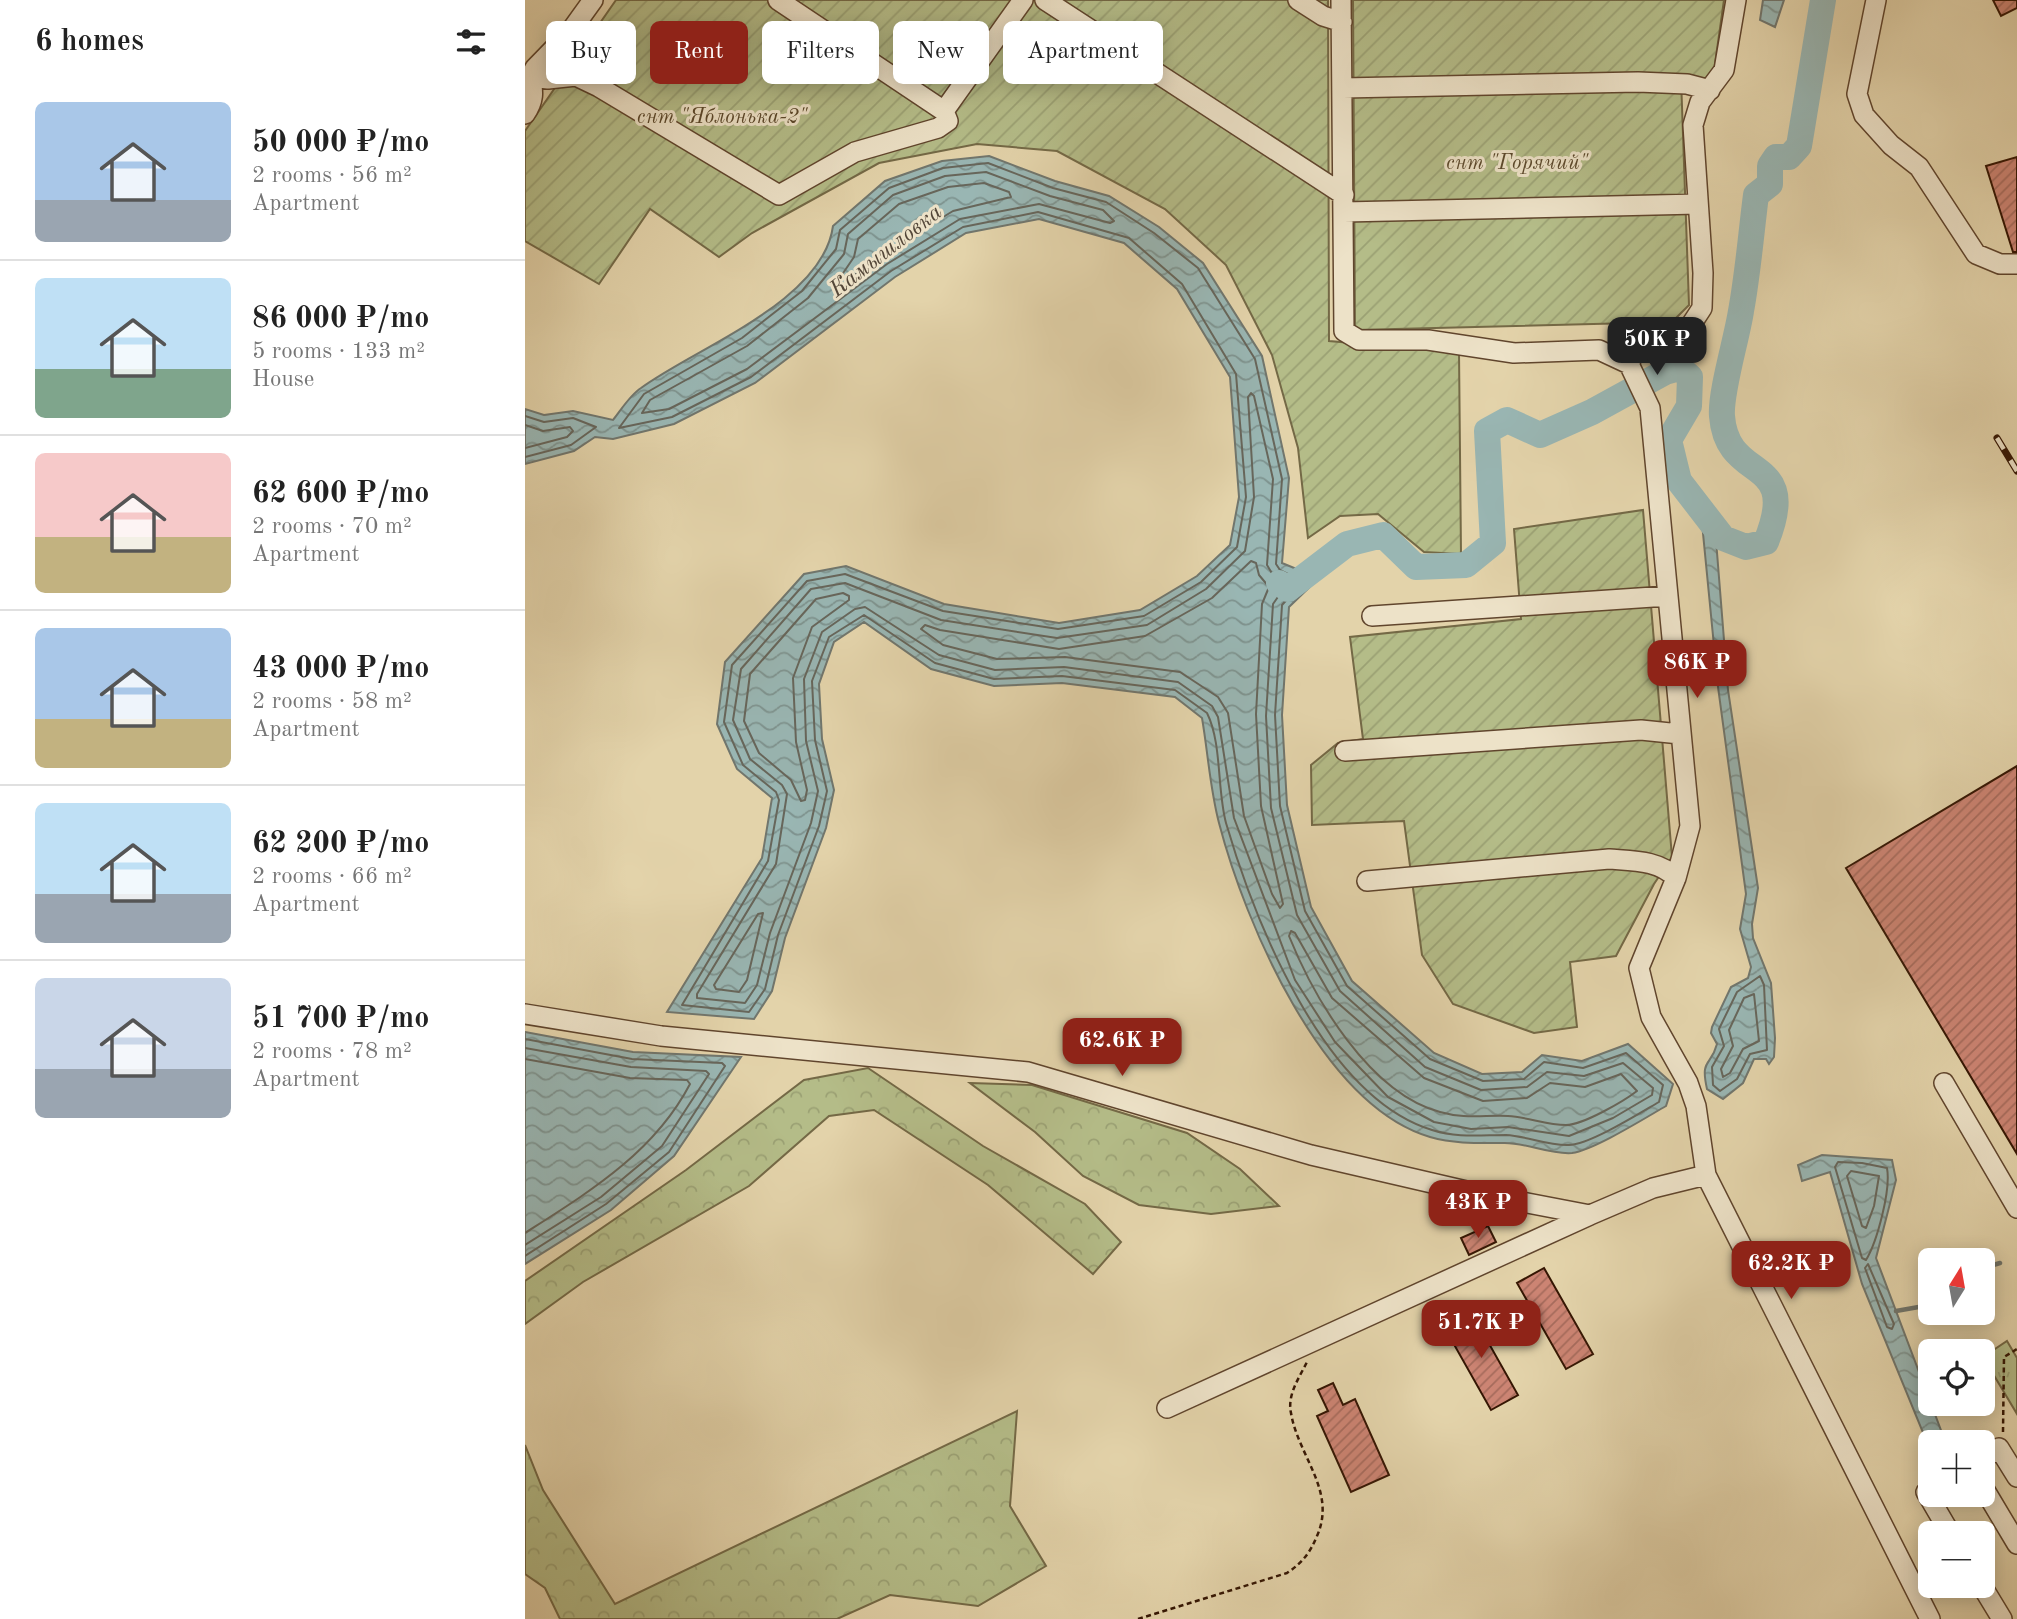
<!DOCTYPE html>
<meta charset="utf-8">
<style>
body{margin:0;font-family:"Old Standard TT",serif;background:#f2f2f2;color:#222;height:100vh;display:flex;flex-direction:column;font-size:26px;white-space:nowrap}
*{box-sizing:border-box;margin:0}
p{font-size:23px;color:#767676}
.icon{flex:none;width:38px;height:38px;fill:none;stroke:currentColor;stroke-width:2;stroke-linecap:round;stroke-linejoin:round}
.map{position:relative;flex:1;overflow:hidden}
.panel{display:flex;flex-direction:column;background:#fff;width:525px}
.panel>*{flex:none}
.banner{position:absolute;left:21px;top:21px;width:665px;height:63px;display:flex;gap:14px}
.needle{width:46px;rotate:11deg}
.buttons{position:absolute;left:1393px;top:1248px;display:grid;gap:14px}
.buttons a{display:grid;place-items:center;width:77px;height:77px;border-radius:10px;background:#fff;box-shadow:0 4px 18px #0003;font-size:35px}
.price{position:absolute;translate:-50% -60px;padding:0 16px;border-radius:14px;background:#8f2418;color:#fff;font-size:23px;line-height:46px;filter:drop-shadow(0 2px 4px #0008)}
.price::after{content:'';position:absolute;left:50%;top:42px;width:21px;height:16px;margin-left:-10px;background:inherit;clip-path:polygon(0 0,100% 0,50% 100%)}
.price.selected{background:#222;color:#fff}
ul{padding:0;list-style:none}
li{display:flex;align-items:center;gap:21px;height:175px;padding:0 35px}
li+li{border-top:2px solid #e0e0e0}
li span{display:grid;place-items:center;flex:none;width:196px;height:140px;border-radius:10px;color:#555}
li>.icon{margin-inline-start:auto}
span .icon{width:84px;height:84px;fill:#fffc;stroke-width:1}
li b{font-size:30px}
h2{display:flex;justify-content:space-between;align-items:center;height:84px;padding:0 35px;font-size:30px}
.pill{padding:0 24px;border-radius:10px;background:#fff;box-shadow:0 4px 18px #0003;font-size:24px;line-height:63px}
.pill.selected{background:#8f2418;color:#fff}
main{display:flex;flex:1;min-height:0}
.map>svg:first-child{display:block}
.forest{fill:url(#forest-crowns);stroke:#746946;stroke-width:2}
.park{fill:url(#park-tufts);stroke:#746946;stroke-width:2}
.garden{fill:url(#garden-furrows);stroke:#746946;stroke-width:2}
.water{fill:url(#water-waves);stroke:#71766d;stroke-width:2}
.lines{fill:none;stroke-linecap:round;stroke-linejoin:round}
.shore{stroke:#67665b;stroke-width:2}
.stream{stroke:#71766d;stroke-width:4.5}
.river{stroke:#99b6b3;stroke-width:26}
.building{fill:url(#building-hatch);stroke:#351603;stroke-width:2}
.minor-casing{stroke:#60452d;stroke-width:22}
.path{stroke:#351603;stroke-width:2.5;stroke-dasharray:5 3.5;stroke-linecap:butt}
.minor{stroke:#ede2c8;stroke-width:19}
.rail-casing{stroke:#351603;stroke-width:7}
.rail{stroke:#ede2c8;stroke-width:4.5;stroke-dasharray:13;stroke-linecap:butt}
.labels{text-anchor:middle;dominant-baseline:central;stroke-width:6;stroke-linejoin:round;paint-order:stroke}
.park-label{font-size:21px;font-style:italic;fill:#5b482b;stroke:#ede2c8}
.water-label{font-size:23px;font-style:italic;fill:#534638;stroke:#ede2c8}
</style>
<main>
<section class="panel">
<h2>6 homes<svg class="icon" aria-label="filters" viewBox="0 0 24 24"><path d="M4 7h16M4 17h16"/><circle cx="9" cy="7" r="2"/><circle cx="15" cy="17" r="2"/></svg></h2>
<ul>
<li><span style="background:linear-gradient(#a9c7e8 70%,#9aa5b1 0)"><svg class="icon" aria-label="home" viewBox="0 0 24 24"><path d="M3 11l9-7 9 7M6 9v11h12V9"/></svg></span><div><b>50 000 ₽/mo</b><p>2 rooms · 56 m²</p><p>Apartment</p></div></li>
<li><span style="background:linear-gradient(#bfe0f5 65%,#7fa58c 0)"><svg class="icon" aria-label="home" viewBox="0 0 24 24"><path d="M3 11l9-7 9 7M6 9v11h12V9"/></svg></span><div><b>86 000 ₽/mo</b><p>5 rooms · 133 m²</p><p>House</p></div></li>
<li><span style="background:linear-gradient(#f6c9c9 60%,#c2b280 0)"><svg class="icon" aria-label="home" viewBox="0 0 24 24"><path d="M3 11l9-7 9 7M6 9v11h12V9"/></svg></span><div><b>62 600 ₽/mo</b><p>2 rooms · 70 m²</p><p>Apartment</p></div></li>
<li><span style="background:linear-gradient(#a9c7e8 65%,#c2b280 0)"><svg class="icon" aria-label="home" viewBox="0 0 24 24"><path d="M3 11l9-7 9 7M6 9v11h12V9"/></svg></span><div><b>43 000 ₽/mo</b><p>2 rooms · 58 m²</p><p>Apartment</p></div></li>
<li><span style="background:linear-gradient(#bfe0f5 65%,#9aa5b1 0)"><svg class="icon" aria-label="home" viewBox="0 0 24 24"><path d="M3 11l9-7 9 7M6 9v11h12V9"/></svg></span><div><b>62 200 ₽/mo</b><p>2 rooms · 66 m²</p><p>Apartment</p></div></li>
<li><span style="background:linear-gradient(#c9d6e8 65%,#9aa5b1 0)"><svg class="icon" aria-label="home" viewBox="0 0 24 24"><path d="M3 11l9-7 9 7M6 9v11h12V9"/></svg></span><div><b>51 700 ₽/mo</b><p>2 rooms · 78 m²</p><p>Apartment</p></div></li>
</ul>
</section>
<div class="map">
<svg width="1492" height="1619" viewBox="0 0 1492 1619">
<defs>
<pattern id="forest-crowns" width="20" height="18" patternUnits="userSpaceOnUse" patternTransform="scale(1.75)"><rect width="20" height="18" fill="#b4bc88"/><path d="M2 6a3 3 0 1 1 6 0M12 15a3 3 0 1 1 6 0" fill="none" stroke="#9ba174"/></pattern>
<pattern id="park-tufts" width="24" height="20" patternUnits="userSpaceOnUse" patternTransform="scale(1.75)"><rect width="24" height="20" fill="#b4bc88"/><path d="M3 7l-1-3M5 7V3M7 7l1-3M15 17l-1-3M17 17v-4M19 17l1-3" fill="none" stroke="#9ba174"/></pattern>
<pattern id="garden-furrows" width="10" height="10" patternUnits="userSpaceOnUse" patternTransform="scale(1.75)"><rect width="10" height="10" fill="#b4bc88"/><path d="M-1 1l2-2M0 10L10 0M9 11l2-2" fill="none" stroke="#9ba174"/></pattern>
<pattern id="water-waves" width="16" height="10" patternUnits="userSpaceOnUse" patternTransform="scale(1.75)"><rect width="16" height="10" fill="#99b6b3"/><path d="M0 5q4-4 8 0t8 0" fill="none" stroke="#7e938f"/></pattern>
<pattern id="building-hatch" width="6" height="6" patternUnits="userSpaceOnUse" patternTransform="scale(1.75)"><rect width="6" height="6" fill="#cc8473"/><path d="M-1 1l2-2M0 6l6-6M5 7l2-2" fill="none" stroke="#a66b5c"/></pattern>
</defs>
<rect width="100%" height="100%" fill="#e3d3aa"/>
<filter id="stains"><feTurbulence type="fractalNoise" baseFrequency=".00286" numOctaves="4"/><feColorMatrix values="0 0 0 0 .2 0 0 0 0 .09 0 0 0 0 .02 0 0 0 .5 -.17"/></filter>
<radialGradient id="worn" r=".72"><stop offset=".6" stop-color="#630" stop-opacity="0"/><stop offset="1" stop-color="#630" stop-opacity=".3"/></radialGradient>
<path class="forest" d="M343,1068L458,1146L560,1204L596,1242L568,1274L463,1185L349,1110L304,1116L224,1186L58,1282L0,1324V1281L161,1170L279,1080Z
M445,1083L507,1085L662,1133L715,1169L754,1206L686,1214L614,1205L558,1176L510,1132Z
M492,1411L485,1506L521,1566L453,1606L365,1595L312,1619H35L20,1588L0,1574V1445L18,1490L90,1604Z"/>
<path class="park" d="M1482,1341L1492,1358V1414L1458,1357Z"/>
<path class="garden" d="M91,0H803L804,341L934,352L936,554L899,552L853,514L815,516L783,538L773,448L747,355L701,265L640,209L532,151L452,144L354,163L227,233L194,257L125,209L74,284L0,241V131Z
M828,0H1199L1188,78H1156L1164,305L1147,322L830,330Z
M1118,510L1147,857L1129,884L1091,956L1045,962L1052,1027L1009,1033L928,1004L897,955L879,821L787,825L786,765L813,743L838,739L825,637L996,619L989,529Z"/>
<path class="water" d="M1238,0H1259L1250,27L1235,20Z
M464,156L530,181L584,196L634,227L678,263L737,356L764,478L757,563L784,574L790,582L764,607L757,715L762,805L786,907L827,981L909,1053L957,1074L997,1072L1017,1055L1057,1061L1103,1044L1148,1084L1141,1106C1120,1118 1069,1150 1047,1153C1025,1155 1000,1142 978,1143C953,1143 930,1144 905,1137C797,1105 720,923 694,823C685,789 683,753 677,718L650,697L537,683L469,686L406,669L339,622L309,642L294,684L297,739L309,790L301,828L260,938L247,991L229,1019L142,1012L237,858L247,798L212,769L192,724L200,662L279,574L321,566L419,604L534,623L615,610L672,576L705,545L714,497L705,377L652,289L599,243L514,219L441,233L370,277L230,383L149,424L88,439L70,437L49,451L0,464V409L19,415L48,411L88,420C96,410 105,395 116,388C170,348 298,302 308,226L360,181L417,161Z
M1180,507L1189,515L1203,690L1233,888L1227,924L1228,938L1246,983L1250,1038L1249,1057L1244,1064L1241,1059H1229L1218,1083L1198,1099L1182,1089C1175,1058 1186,1067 1192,1044L1186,1033L1187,1027L1206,987L1223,978L1226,967L1215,929L1221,894L1193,687L1177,523Z
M0,1032L108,1052L216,1057L149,1156L86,1210L0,1264Z
M1297,1155L1367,1160L1371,1180L1351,1258L1417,1433L1401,1440L1337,1284L1305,1172L1277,1181L1273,1165Z"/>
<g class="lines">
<path class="shore" d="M463,163L528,188L581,202L629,233L673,268L730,359L757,479L751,564L755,570L778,582L757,605L750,715L755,806L780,911L822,986L905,1059L958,1081L999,1079L1019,1062L1058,1068L1101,1053L1138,1085L1134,1102C1115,1113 1064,1145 1044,1145C1023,1146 1002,1136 981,1135C955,1135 932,1138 907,1130C799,1097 730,922 701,823C692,790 697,743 682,713L650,690L537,676L469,679L410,663L339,615L304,637L287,681L290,740L302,791L294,826L253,935L240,989L224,1012L157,1005L243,861L254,800L251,792L218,765L199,722L207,665L282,581L320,574L418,611L533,629L619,616L676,582L712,547L721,497L711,374L657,284L604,238L513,212L438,227L366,271L226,377L147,417L94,428L119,394L217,338L277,291L311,249L315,230L364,188L418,168Z
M461,172L525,196L578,210L589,221L585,223L514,204L435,219L362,264L222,369L144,409L117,413L125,400L222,346L283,298L319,254L323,234L368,195L420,176Z
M459,183L484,192L486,197L428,211L356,255L315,286L310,285L329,257L333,239L374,204L423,187Z
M726,393L729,396L748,479L742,565L748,575L762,584L748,604L741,716L746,808L772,915L815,991L900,1067L956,1090L1002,1087L1022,1072L1059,1076L1098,1063L1128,1088L1127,1095L1088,1118L1044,1136L983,1127L946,1129L909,1122L863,1097L810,1042L770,980L709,818L693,717L687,706L653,682L539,667L470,670L414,655L340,607L330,609L297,632L279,679L281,741L293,791L286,823L245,933L232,985L220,1003L172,998V994L251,864L262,794L257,785L225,759L208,720L216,669L286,589L320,583L416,620L532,638L622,625L681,589L720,551L729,497L723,397Z
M0,416L19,422L48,418L71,427L46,445L0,457
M0,425L18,431L45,427L48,431L42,437L0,448
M726,561L731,563L734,575L744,587L737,604L731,714L736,806L758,904L755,908L747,894L719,816L703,713L693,697L655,672L540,657L472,659L418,645L396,629L400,625L415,630L534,649L620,636L687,598Z
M318,593L324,596V600L287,627L268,678L271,742L282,790L280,800L276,801L266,780L234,753L219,721L225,674L291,599Z
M238,913L222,980L214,992L191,989L189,985L233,914Z
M766,931L770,933L807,998L899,1078L958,1101L1002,1098L1025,1083L1060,1087L1096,1074L1112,1091C1099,1101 1058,1125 1041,1125C1022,1125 1002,1117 983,1116C959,1115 939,1119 915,1112C844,1093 789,998 764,936Z
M1235,976L1239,985L1242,1050L1225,1054L1212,1079L1195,1091L1188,1085L1187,1067L1199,1046L1194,1029L1212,992Z
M1229,994L1234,1041L1218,1049L1205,1073L1198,1077L1196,1069L1208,1046L1204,1030L1219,998Z
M0,1039L107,1059L197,1063L200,1066L144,1152L81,1204L0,1256
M0,1048L106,1067L181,1071L184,1074L137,1146L76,1197L0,1245
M0,1059L105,1078L162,1080L165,1084C129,1153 64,1192 0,1233
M1313,1162L1337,1163L1362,1168C1366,1190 1352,1242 1341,1260L1337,1258L1310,1167Z
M1326,1171L1354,1176L1349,1206L1341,1228L1337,1226L1322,1176Z
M1343,1264L1369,1324L1367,1329L1362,1327L1340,1268Z"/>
<path class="stream" d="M1458,1268L1475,1263
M1371,1311L1405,1305"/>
<path class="river" d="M754,583L763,589L822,544L858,535L891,567L941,565L968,543L962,431L982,420L1015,435L1067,412L1140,372L1155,368L1165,377L1164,406L1144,440L1154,481L1198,538L1221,547L1241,542C1277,453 1202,485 1197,416C1195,393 1212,338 1216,311C1223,273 1226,234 1231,195L1245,184V166L1251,157H1264L1274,146L1298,0"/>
</g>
<path class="building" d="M1468,0H1492V8L1476,16Z
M1492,157V252H1488L1461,166Z
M1492,766V1154L1321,868Z
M963,1226L971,1242L944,1255L936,1238Z
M1019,1268L1068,1354L1041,1369L992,1283Z
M945,1310L993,1395L966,1410L918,1325Z
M808,1383L818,1405L830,1399L864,1475L826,1492L792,1416L803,1411L793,1390Z"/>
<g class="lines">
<defs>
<path id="minor" d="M520,0L819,195
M773,0L798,16L817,22
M816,0L819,331L834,340H903L989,353L1074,350L1104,364L1125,408L1165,826L1151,878L1114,968L1126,1017L1163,1083L1171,1106L1181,1175L1405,1619
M1351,0L1332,94L1339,115L1366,145L1394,167L1451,254L1475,264H1492
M5,77L23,79L51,76L74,87L254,195L330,152L413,128L423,121L419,111L253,0
M818,88L1113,82L1162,84L1185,90
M419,111L498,0
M0,114C9,101 9,92 5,77L10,68L45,32L68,0
M819,212L1173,204
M1104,364L1110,351L1136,344L1162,331L1177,308L1178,273L1168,125L1175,102L1199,70L1211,0
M847,616L1143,596
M820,751L1116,730L1155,734
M842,881L1084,859C1108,861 1134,860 1151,878
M0,1014L136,1036L503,1072L786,1155L950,1193L1065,1215L1128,1188L1181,1175
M1419,1083L1492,1208
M642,1408L1065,1215
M1458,1458L1474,1448L1492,1477
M1458,1487L1492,1544
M1405,1489L1401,1492L1425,1533
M1457,1586L1477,1619"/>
</defs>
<use href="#minor" class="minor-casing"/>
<path class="path" d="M1478,1432L1479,1357L1492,1349
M613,1619L762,1573C777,1563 785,1553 792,1536C812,1491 773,1456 766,1413C762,1395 774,1378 782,1362"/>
<use href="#minor" class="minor"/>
<defs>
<path id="rail" d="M1472,438L1492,471"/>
</defs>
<use href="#rail" class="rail-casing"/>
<use href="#rail" class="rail"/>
</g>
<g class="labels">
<g class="park-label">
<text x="197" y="117">снт "Яблонька-2"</text>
<text x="992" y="163">снт "Горячий"</text>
</g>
<g class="water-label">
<text transform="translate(361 251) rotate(-38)">Камышловка</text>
</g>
</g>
<rect width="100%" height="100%" filter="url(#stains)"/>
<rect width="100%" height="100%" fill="url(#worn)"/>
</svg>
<div class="buttons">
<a><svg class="needle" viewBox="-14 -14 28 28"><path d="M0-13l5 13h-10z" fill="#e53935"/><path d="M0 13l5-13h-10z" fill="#767676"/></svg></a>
<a><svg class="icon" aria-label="locate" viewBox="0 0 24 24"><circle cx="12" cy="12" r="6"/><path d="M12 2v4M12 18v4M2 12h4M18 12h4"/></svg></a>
<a>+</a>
<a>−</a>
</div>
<b class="price selected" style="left:1132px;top:377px">50K ₽</b>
<b class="price" style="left:1172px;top:700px">86K ₽</b>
<b class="price" style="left:597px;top:1078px">62.6K ₽</b>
<b class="price" style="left:953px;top:1240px">43K ₽</b>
<b class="price" style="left:1266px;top:1301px">62.2K ₽</b>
<b class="price" style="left:956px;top:1360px">51.7K ₽</b>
<div class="banner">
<a class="pill">Buy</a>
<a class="pill selected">Rent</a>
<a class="pill">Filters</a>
<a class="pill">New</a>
<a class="pill">Apartment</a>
</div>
</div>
</main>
